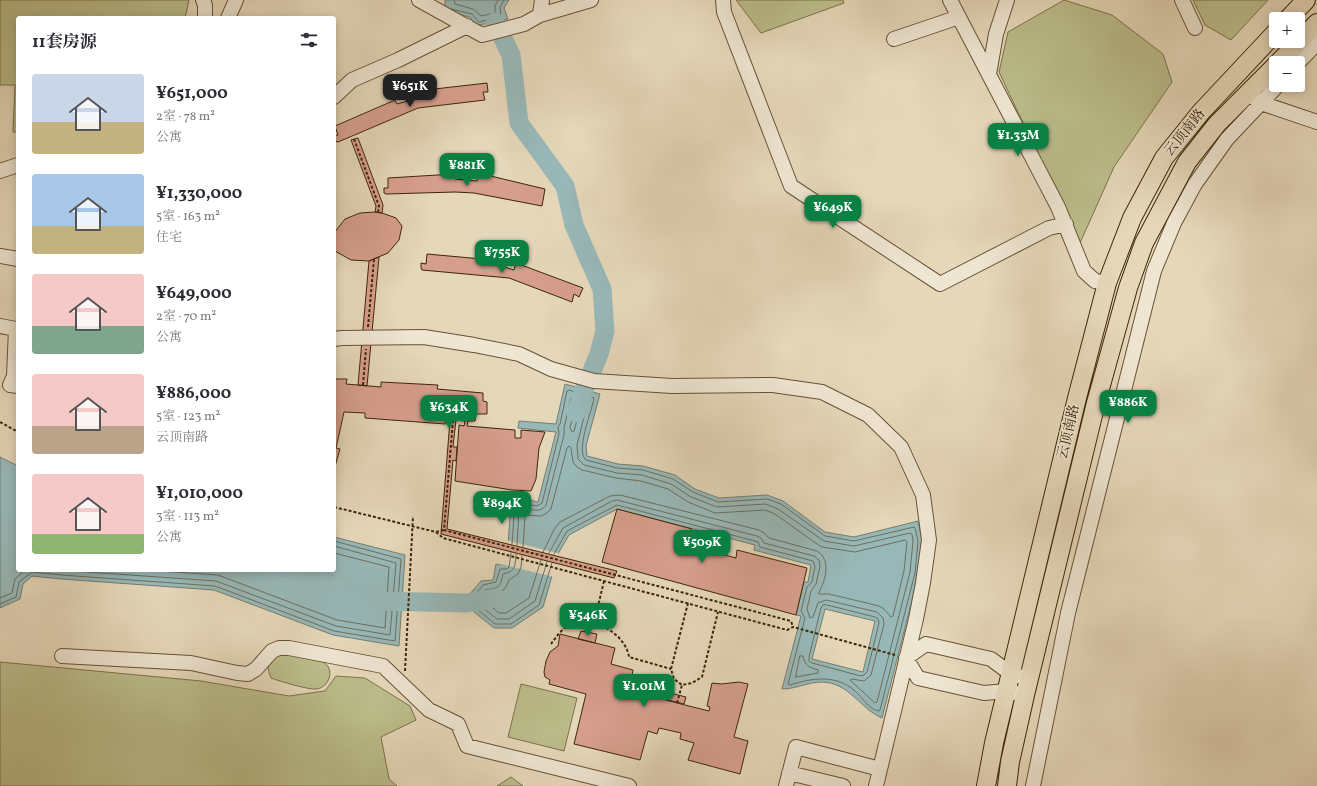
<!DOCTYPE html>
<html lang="zh">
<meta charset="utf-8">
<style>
body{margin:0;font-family:Vollkorn,"Noto Serif SC",serif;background:#f7f7f7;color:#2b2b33;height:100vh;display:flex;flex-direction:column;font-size:15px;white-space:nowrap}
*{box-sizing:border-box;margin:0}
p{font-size:13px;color:#7c7c81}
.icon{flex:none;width:22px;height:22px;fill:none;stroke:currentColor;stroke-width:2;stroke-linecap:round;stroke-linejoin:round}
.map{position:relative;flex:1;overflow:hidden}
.sheet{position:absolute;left:16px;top:16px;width:320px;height:556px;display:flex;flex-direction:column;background:#fff;border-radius:4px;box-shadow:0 2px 10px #0003}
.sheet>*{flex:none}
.fabs{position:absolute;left:1269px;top:12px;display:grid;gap:8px}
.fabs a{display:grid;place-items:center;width:36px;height:36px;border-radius:4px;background:#fff;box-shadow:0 2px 10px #0003;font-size:20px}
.price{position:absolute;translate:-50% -34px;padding:0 9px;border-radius:8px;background:#0b8043;color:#fff;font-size:13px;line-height:26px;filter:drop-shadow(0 1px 2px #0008)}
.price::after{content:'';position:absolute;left:50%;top:24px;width:12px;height:9px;margin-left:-6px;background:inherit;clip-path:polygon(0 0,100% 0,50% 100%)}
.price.current{background:#222;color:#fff}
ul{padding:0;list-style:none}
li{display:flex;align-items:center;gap:12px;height:100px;padding:0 16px}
li span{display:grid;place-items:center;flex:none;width:112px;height:80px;border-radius:4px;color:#555}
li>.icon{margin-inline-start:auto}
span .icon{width:48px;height:48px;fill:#fffc;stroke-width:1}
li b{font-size:17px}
h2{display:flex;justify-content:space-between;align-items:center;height:48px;padding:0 16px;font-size:17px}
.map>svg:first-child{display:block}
.green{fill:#bbbd8b;stroke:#7d7248}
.water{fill:#98b8b8;stroke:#747e70;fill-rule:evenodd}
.pier{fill:#e5d7b9}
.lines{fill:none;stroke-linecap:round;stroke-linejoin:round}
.shore{stroke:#6c6f5e;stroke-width:1}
.river{stroke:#98b8b8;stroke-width:19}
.building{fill:#d69e8d;stroke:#3f2605}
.minor-casing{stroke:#685232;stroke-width:16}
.major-casing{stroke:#3f2605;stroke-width:20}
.path{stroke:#3f2605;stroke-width:2;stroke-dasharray:3 2;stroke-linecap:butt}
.minor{stroke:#eee5d2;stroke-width:14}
.major{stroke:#e5d7b9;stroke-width:18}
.labels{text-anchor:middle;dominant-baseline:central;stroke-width:3;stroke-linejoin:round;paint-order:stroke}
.street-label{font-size:14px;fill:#3f2605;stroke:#eee5d2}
</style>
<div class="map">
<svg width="1317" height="786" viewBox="0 0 1317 786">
<rect width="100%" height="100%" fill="#e5d7b9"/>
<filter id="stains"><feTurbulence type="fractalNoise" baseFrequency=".005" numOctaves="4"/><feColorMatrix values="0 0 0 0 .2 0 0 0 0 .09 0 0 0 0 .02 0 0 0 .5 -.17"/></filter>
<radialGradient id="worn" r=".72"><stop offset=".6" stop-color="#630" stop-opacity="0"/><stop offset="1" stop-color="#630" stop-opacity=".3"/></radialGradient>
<path class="green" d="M0,0H189L185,18H18V132H13L15,85H0Z
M736,0H843L844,3L761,33Z
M1064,0L1112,15L1163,54L1172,82L1114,167L1080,243L999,72L1008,32Z
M1193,0H1268L1231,40L1205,25Z
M278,653C288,653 296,655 305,658C311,659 318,660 323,662C336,669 329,688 316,689C309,690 279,681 271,678C266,665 267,662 278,653Z
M0,662L201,681L289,696L325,691L336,676L365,678L410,706L416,720L381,737L389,779L397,786H0Z
M521,684L577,698L564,751L508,737Z
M511,777L523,786H497Z"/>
<path class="water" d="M445,0H509L504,8L508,19L475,26L470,17L445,11Z
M565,384L600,394L586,446L587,456L618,464L643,466L675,475L695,489L719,498L767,495L783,501L825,532L854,537L918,521L922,541L919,573L882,718C859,708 850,683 822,682C808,682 796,689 782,689L801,616L796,615L804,582H808L811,565L754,550L755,545L617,509L569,535L559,552L543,607L512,628H494L474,612L468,596L481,581L493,580L496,564L507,565L511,496L538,502L556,432L518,428L519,421L556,424ZM825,609L875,621L863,672L812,659Z
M0,457L18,466V570H334V537L405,555L399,646L333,635L214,590L61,579L32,576L23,584L20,599L0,608Z"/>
<path class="pier" d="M506,540L561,554L554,577L495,563H505Z"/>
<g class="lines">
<path class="shore" d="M454,0L455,4L473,9L481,16L495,13V6L498,0
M451,9L472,14L479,22L501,16L500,7L504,0
M577,404H580L581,406L574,431L572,432L570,428Z
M512,544L515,502H516L537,506L542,503L559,434L558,427L560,424L567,391L569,390L594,398C592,411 575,451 586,460L617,468L643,470L673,479L693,492L718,502L767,499L781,504L825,536L854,541L914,527L915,528L918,541L915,573L880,710L878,711C868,708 863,698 855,691C836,674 812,678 790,685L788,684L805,618L801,611L807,587L812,582L815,566L813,561L760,547L758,542L755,541L617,505L567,531L554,554
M517,545L519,509C529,507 539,515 546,505L564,435V428L571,398L573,396L587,400L588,401L577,445L578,459L584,465L617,473L642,475L671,484L691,497L717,507L766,504L778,509L824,541L854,546L910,533L912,534L913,541L910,572L877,702L875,703L850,680L852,679L864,681L871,675L884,624L883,618L877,612L826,600L818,603L813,617L810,618L807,609L811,591L816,584L820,566L819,560L814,556L764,543L761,538L757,536L617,500L612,501L563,528L549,553
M523,547L525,516L526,515L541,516L547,513L551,509L567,448L569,446L571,448L573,462L577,467L582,470L616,478L641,481L668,489L688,502L715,513L765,510L775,514L817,544L822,547L855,552L905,540L907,542L904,571L893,616L891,617L884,609L879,606L829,594H819V592C826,580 831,559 817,551L769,538L764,533L759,530L620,495L610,496L560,522L555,528L543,552
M511,553L509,567L507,569H500L496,582L483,585L473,597L477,609L495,624H511L539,605L552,563
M516,554C515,566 516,571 503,574C500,588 499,588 485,590L478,598L481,606L497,619H509L535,601L547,562
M522,556L521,567L518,574L509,580L506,587L501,592L495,595H488L485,599L487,603L499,613H506L529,598L541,560
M58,570L216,581L336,626L390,635L396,563L334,546
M145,570L218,575L337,620L385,628L389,567L334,553
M0,598L12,593L15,579L25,570
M0,604L16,597L19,582L32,572L61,575L215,586L334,631L395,641L401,559L334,541
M827,605L875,617L878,619L879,623L867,672L864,675L861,676L812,663L809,661V657L821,608L823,605Z
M800,656H803C805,666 809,667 818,670V673L796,677Z"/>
<path class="river" d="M495,22L511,55L519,123L565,186L574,225L602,289L605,331L599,354L584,390L576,413
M378,601L467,603L496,598"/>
</g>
<path class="building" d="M487,83L488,92H483L485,100L418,108L338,142L335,141L334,138V136L338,135L335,126L395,100L397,104L418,98L417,91Z
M358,138L383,205L382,213L375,212L376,206L351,140Z
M478,173L545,189L542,206L474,193L455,192L386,194L384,193V188H388V178L454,174L455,179L477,181Z
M375,212L382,213L396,218L402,226L399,240L388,253L369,261L351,260L335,251L334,233L345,219L360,213Z
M427,254L493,260L494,264L514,270L516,263L583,288L579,297L574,294L572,302L509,278L422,270L421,268V263L426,264Z
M379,257L367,386L358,385L369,261Z
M334,379H347L346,384L381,387V382L438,385L437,389L483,393V401L487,402V414H476L475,421H468L467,426L515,430V438H521V430L545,432L539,448L536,479L531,491L512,490L455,481L459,425L464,426L465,421L446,419L445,424L365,418V413L344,412L336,448L340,449L334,470Z
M450,420H456L453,447H457L456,461L453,460L447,529L617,571L614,578L441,534Z
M617,509L692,529L686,550L702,555L703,549L736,558L737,550L807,568L796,615L602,562Z
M581,631L597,634L595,643L578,639Z
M560,634L615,648L611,664L633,670L632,676L656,682L652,696L677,703L709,711L710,707L707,706L712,683L721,684L739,682L748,684L734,737L748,741L740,774L688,760L694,743L680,739L681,733L659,728L657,734L648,731L640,760L574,744L586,694L549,684L550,680L545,677L544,672L546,661L550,652L558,646Z
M670,693L686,697L684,704L668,700Z"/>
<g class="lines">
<defs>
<path id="minor" d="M203,0L205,5V18
M419,0L482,35L524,24L540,15L591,0
M723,0L724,12L791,186L940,284L1049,228L1066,224
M950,0L1058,207L1084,271L1095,281L1107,283
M1182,0L1195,28
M540,15L542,0
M228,18L236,0
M894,39L959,17
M1298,63L1317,43
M989,74L996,34L1007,0
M334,97L352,80L398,60L467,26
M1254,98L1261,103L1317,122
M0,171L18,165
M0,256L18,259
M0,326L16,329L14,376L10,385L18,386
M334,339L342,338L424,337L474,345L519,354L551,369L594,381L672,386L773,385L822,392L868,415L901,447L923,495L929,540L923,583L916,619L876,786
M62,656L191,663L237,673L248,674L256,669L272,651L279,648H289L383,666L429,710L458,724L467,746L629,786
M1016,693L1007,691L984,693L918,678L906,658L926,644L991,659L1011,674L1019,676
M789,773L843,786
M786,786L796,747L880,769
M1033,786L1068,613L1154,271L1174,223L1195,184L1227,139L1278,85"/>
<path id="major" d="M1288,19L1306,0
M1278,63L1317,23
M986,786L994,743L1077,398L1107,283L1132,218L1164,158L1201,112L1276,32
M1007,786L1010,762L1025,695L1096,403L1128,288L1144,243L1187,162L1217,124L1276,65"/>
</defs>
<use href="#minor" class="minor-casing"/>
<use href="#major" class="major-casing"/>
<path class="path" d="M354,139L379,206L378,213
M368,327L374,259
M363,385L366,349
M453,420L444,530L791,621L793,627
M0,422L18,432
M334,507L436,532L444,530
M436,532L443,538L787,630L793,627L895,655
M688,603L671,669L674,679L682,685L692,683L702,677L718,612
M594,623L604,581
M551,644C557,636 565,624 577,622C598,618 626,636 629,657L671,669
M405,671L413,516
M677,703L682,685"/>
<use href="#minor" class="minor"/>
<use href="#major" class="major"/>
</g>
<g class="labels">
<g class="street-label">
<text transform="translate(1185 133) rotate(-51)">云顶南路</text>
<text transform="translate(1069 432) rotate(-77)">云顶南路</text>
</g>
</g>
<rect width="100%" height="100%" filter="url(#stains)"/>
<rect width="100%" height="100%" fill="url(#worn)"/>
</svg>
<div class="fabs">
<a>+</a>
<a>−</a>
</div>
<b class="price current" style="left:410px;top:108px">¥651K</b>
<b class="price" style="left:1018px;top:157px">¥1.33M</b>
<b class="price" style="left:467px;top:187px">¥881K</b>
<b class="price" style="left:833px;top:229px">¥649K</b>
<b class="price" style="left:502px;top:274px">¥755K</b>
<b class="price" style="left:1128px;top:424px">¥886K</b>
<b class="price" style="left:449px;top:429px">¥634K</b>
<b class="price" style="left:502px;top:525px">¥894K</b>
<b class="price" style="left:702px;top:564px">¥509K</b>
<b class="price" style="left:588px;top:637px">¥546K</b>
<b class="price" style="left:644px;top:708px">¥1.01M</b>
<section class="sheet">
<h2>11套房源<svg class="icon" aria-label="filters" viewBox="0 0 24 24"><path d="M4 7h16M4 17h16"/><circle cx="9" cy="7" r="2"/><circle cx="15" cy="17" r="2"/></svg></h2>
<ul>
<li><span style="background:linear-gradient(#c9d6e8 60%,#c2b280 0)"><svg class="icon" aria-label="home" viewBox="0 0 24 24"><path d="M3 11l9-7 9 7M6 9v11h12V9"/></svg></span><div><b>¥651,000</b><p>2室 · 78 m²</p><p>公寓</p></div></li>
<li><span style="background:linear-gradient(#a9c7e8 65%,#c2b280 0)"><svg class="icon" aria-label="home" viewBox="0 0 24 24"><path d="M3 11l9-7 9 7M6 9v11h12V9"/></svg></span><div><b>¥1,330,000</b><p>5室 · 163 m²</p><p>住宅</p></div></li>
<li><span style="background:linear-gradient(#f6c9c9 65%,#7fa58c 0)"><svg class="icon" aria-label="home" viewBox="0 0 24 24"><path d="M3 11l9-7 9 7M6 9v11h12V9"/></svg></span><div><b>¥649,000</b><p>2室 · 70 m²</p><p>公寓</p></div></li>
<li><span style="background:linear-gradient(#f6c9c9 65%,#b9a48a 0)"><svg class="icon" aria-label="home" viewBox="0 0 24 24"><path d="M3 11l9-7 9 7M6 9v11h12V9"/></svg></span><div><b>¥886,000</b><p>5室 · 123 m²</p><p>云顶南路</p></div></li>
<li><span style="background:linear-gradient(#f6c9c9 75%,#8fb573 0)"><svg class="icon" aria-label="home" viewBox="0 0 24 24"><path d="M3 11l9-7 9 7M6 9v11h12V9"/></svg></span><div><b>¥1,010,000</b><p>3室 · 113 m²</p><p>公寓</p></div></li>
</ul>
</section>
</div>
